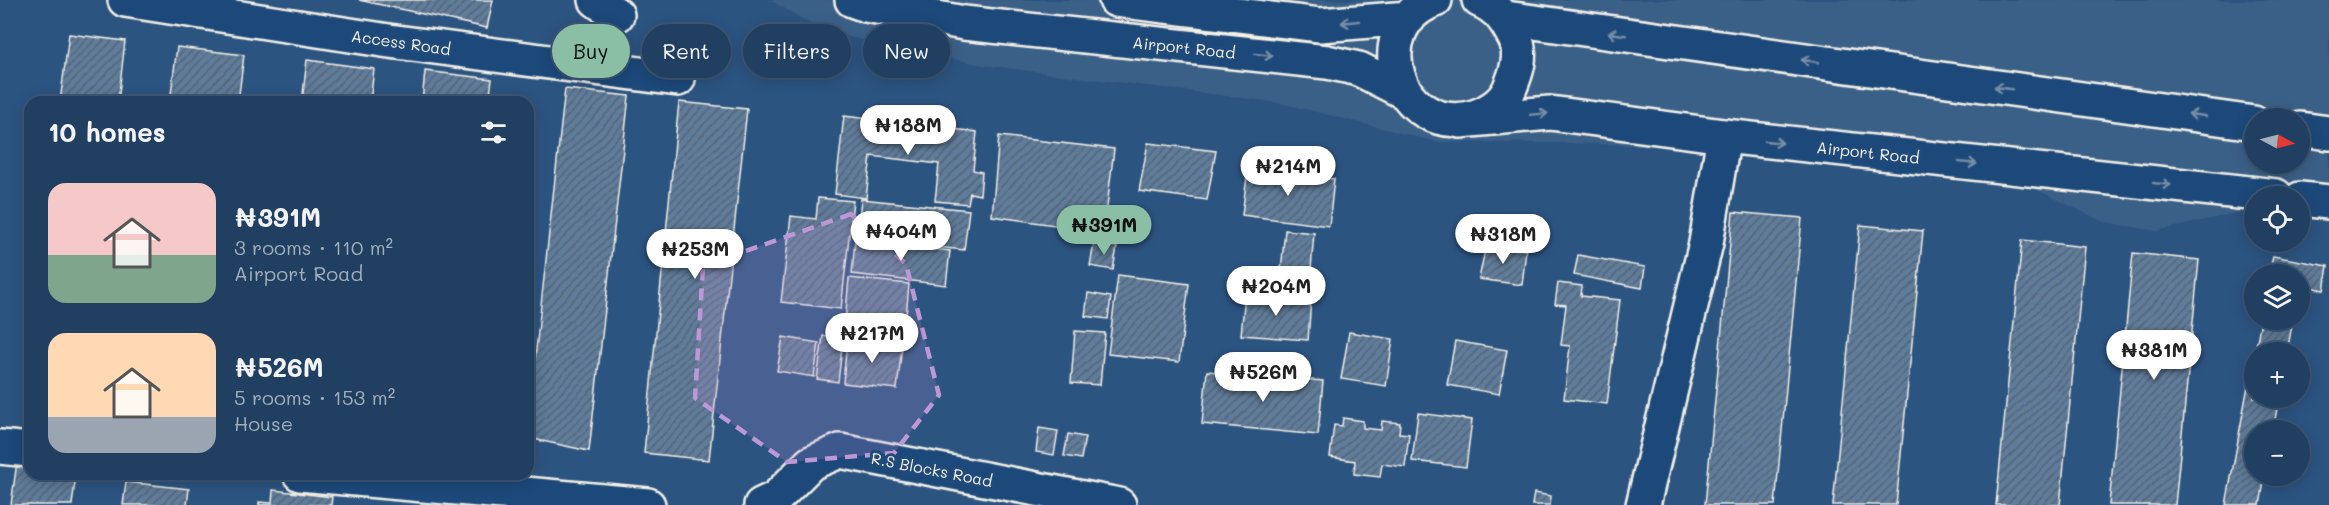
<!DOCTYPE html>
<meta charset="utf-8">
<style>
body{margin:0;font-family:Mali,sans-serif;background:#2d4a6a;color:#f1f3f6;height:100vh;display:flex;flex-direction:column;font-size:22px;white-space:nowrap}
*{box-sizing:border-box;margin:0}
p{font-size:20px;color:#a2afbd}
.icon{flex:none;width:33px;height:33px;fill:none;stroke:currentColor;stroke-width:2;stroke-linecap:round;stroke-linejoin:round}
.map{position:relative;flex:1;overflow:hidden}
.sheet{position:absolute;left:24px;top:96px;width:510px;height:384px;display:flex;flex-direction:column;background:#213f61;border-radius:18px;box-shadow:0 3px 15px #0003,0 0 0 2px #3e5876}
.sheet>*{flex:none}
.top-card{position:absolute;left:552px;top:24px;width:570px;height:54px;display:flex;gap:12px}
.needle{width:39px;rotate:97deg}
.fabs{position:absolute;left:2244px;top:108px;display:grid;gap:12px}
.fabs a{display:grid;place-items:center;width:66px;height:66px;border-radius:50%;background:#213f61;box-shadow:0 3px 15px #0003,0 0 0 2px #3e5876;font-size:30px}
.price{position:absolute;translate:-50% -51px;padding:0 14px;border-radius:21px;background:#fff;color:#222;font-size:20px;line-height:39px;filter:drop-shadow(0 2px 3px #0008)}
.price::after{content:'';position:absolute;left:50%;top:36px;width:18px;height:14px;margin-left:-9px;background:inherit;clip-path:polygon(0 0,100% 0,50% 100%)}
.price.on{background:#8abfa5;color:#111}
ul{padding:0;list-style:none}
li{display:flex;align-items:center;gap:18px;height:150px;padding:0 24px}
li span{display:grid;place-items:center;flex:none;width:168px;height:120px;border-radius:18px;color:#555}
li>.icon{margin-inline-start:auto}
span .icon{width:72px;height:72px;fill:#fffc;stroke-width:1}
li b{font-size:26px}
h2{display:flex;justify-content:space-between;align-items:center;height:72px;padding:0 24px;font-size:26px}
.tag{padding:0 21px;border-radius:27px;background:#213f61;box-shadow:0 3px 15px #0003,0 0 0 2px #3e5876;font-size:21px;line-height:54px}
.tag.on{background:#8abfa5;color:#111}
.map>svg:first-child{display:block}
.built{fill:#3b6088;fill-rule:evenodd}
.building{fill:url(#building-hatch);stroke:#f4f1e8;stroke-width:1.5}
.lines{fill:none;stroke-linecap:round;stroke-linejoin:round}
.minor-casing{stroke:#f4f1e8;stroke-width:38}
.major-casing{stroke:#f4f1e8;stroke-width:38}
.minor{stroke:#1f4a7a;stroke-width:33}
.major{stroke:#1f4a7a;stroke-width:33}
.oneway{stroke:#748da6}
.marked{fill:#be98d6;fill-opacity:0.2;stroke:#be98d6;stroke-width:4.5;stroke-dasharray:12 8;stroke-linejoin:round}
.labels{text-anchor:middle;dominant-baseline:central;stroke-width:6;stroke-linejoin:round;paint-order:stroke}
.street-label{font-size:16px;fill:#f4f1e8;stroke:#1f4a7a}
</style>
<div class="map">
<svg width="2329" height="505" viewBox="0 0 2329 505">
<defs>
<pattern id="building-hatch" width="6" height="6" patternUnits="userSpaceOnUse" patternTransform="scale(1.5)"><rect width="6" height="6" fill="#5e7b9a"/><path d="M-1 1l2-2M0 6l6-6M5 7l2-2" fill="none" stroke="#556474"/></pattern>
</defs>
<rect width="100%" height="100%" fill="#2c5481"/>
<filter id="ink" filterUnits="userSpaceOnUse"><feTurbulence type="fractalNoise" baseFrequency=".0167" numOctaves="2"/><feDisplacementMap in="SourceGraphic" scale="12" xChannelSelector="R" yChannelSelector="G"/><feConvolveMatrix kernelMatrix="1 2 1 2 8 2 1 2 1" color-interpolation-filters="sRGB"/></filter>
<g filter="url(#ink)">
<path class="built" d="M770,0H2329V215L2300,196H2254V211H2244L2158,231L2104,222L2021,182L1776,149L1565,143L1437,142L1281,103L983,65L825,32ZM2254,118H2300V164H2254Z"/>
<path class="building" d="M359,0H493L487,28Z
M69,34L125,41L118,102H60Z
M177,47L244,55L238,102H170Z
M307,60L374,69L370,102H302Z
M425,71L492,79L489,102H422Z
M565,89L629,96L589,451L528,438V422Z
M679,102L747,109L709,460L644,453Z
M844,116L977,132L973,170L982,172L980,195L970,193L968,204L935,201L939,164L871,156L866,198L835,194Z
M999,136L1114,149L1104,232L992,216Z
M1148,143L1216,151L1207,200L1139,191Z
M1248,169L1334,179L1329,226L1242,215Z
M818,198L853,201L841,309L781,302L791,216L816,219Z
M861,199L969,210L964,250L857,239Z
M1733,212L1802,218L1775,505H1705Z
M1860,225L1923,231L1896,505H1833Z
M1285,230L1314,233L1309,293L1279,291Z
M855,240L950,251L946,285L852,274Z
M2022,240L2085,247L2060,505H1996Z
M1094,243L1117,247L1113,270L1090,266Z
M1486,245L1526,250L1522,285L1479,279Z
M2133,253L2199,260L2175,505H2109Z
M1578,255L1645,267L1642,288L1574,275Z
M2273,256L2328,266L2324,290L2300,285V274H2269Z
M1118,275L1189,284L1179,362L1108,354Z
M849,278L909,284L904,338L844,333Z
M1558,283L1582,286L1581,296L1620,300L1607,404L1564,399L1570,346L1561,345L1566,305L1555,304Z
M1088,293L1111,297L1108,319L1085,316Z
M1245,294L1311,299L1308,340L1241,335Z
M2261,320H2293L2287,352H2255Z
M1075,331L1105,333L1100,385L1071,383Z
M1349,332L1393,339L1386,386L1341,379Z
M823,336L843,339L838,382L817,379Z
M783,337L819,343L814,377L777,371Z
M30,340V380L25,379Z
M847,340L902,346L897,389L843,383Z
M1455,341L1507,350L1499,394L1447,385Z
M2254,353V398H2279L2273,430H2254V476H2265L2260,505H2226Z
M1207,371L1323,381L1318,435L1202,424Z
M1418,413L1472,420L1466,467L1412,461Z
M1343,418L1363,421V428L1381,430L1382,421L1400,423L1399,433L1409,434L1405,467L1382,464L1380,477L1354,474L1355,461L1330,457L1334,425L1342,426Z
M1039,428L1058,431L1054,455L1036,452Z
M1068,434L1085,437L1081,459L1064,456Z
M17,462L30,464V474H76L72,505H11Z
M126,482L189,489L187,505H123Z
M273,490L332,497L331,505H259V502L272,503Z
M1534,493L1551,496L1550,505H1532Z"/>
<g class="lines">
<defs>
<path id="minor" d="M125,0L389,41L678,79
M596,0L617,15
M0,447L30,450
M300,474L648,505
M761,505L776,498L811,463L840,451L1119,505
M1643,505L1706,243L1724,136"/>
<path id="major" d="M852,0L866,5L964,23L1327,62L1359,69L1404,92
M1116,0L1320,25L1409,18
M1435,0C1362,26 1397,138 1474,117C1488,113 1503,103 1509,90C1516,74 1523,55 1515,38C1506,20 1498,8 1479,0
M1506,18L2254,123
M1460,121L1550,113L1724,136L2276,196
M2300,129L2329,133
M2300,199L2329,202"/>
</defs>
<use href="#minor" class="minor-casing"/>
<use href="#major" class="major-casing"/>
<use href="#minor" class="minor"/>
<use href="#major" class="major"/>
</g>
<defs><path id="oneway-shaft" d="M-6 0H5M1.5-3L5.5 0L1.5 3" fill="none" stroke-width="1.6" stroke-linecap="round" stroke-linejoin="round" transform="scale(1.5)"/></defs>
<g class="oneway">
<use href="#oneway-shaft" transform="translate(1350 22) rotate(174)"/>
<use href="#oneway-shaft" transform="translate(1617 34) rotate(-172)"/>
<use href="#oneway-shaft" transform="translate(1264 55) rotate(6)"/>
<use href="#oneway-shaft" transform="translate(1810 61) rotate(-172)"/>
<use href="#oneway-shaft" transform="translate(2003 88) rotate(-172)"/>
<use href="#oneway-shaft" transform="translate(1539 114) rotate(-5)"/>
<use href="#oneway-shaft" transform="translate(2197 115) rotate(-172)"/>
<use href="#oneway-shaft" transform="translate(1774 142) rotate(6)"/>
<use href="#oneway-shaft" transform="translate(1968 163) rotate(6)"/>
<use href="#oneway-shaft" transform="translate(2162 184) rotate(6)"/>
</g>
</g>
<path class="marked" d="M851,214L906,264L939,395L894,453L787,462L695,398L703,266Z"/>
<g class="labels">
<g class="street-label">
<text transform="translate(401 42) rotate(8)">Access Road</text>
<text transform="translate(1184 47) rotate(6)">Airport Road</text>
<text transform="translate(1868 152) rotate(6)">Airport Road</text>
<text transform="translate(932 469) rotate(11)">R.S Blocks Road</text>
</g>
</g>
</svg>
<div class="fabs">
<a><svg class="needle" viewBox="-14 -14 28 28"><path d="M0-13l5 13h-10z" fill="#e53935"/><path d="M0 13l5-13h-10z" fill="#a2afbd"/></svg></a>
<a><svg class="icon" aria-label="locate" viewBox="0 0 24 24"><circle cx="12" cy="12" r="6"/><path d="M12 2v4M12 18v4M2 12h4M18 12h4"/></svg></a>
<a><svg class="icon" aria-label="layers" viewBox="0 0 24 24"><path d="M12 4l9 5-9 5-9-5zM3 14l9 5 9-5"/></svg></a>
<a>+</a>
<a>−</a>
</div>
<b class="price" style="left:908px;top:156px">₦188M</b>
<b class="price" style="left:1288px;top:197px">₦214M</b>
<b class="price on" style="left:1104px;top:256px">₦391M</b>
<b class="price" style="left:901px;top:262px">₦404M</b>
<b class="price" style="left:1503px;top:265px">₦318M</b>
<b class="price" style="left:695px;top:280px">₦253M</b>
<b class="price" style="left:1276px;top:317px">₦204M</b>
<b class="price" style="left:872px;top:364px">₦217M</b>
<b class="price" style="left:2154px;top:381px">₦381M</b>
<b class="price" style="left:1263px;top:403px">₦526M</b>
<div class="top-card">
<a class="tag on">Buy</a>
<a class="tag">Rent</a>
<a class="tag">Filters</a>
<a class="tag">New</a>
</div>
<section class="sheet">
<h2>10 homes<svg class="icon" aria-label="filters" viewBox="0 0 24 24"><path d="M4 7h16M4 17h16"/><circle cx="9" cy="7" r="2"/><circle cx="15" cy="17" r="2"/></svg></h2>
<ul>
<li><span style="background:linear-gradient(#f6c9c9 60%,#7fa58c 0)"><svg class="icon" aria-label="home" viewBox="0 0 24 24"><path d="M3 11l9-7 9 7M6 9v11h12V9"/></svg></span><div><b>₦391M</b><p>3 rooms · 110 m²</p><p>Airport Road</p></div></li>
<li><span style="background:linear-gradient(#ffd9b3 70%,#9aa5b1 0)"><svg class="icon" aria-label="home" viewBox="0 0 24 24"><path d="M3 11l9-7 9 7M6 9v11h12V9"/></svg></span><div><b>₦526M</b><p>5 rooms · 153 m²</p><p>House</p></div></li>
</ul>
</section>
</div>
